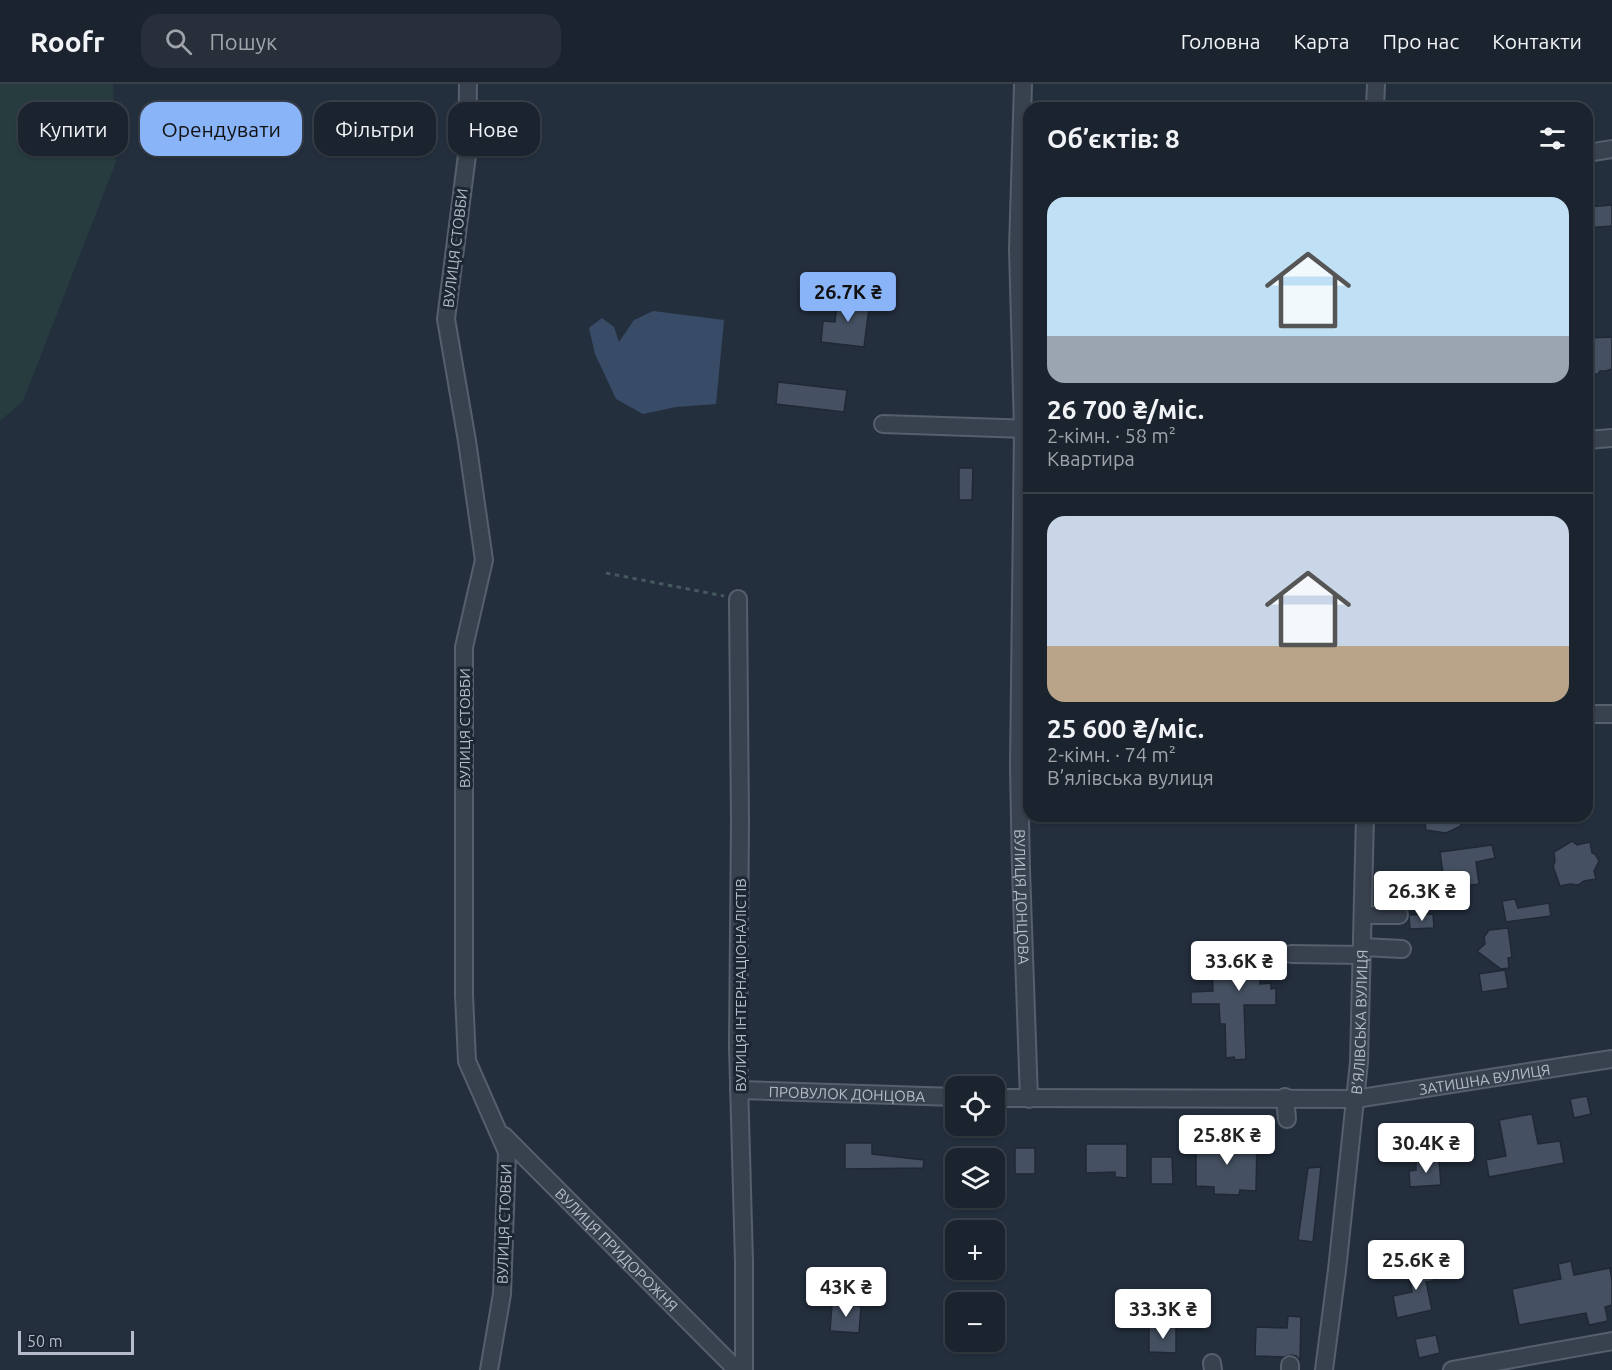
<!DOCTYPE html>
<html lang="uk">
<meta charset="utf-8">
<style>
body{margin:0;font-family:Ubuntu,sans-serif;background:#282f3a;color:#f1f3f6;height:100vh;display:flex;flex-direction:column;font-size:22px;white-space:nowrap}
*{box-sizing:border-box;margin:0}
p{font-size:20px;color:#a0a4aa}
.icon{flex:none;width:33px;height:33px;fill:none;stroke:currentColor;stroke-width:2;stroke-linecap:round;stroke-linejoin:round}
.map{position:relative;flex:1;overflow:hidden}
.drawer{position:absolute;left:1023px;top:18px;width:570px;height:720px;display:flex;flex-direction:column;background:#1b232e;border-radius:18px;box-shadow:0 2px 4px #0004,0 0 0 2px #39404a}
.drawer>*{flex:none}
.banner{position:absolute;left:18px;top:18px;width:570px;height:54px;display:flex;gap:12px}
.tools{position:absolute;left:945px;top:992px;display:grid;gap:12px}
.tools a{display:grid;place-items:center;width:60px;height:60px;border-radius:12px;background:#1b232e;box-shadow:0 2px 4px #0004,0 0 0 2px #39404a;font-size:30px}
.scale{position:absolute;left:18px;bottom:15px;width:116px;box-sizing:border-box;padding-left:6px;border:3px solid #b4bcc9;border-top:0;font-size:16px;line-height:21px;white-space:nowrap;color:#b4bcc9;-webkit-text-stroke:4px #1d2633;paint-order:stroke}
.price{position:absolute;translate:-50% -51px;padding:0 14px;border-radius:6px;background:#fff;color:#222;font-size:20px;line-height:39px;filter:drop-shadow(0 2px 3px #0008)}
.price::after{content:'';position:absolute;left:50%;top:36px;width:18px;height:14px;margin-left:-9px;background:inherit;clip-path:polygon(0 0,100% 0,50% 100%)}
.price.active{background:#8ab4f8;color:#111}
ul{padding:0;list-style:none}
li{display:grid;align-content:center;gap:12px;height:318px;padding:0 24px}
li+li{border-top:2px solid #39404a}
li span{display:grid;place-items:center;height:186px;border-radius:18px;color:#555}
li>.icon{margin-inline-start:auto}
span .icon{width:108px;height:108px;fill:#fffc;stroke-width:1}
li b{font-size:26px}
h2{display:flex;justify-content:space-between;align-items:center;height:72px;padding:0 24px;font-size:26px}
.chip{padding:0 21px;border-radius:18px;background:#1b232e;box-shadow:0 2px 4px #0004,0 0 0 2px #39404a;font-size:21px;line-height:54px}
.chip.active{background:#8ab4f8;color:#111}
header{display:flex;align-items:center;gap:36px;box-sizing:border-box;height:84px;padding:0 30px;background:#1b232e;border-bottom:2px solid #39404a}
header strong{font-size:28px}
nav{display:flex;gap:33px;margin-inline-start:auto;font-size:21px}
.search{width:420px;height:54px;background:#282f3a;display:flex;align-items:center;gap:15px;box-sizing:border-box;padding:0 21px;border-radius:18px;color:#a0a4aa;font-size:22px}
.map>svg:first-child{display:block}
.green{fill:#263c3f}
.water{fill:#394c67}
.building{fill:#455162;stroke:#1f2835;stroke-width:1.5}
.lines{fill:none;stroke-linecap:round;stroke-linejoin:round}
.minor-casing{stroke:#565f6c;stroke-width:20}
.path{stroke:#44595c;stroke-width:3;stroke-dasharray:4.5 4.5;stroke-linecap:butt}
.minor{stroke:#38414e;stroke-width:16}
.labels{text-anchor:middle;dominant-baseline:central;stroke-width:6;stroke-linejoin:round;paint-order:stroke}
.street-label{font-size:15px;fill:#b4bcc9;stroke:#1d2633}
</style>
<header>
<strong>Roofr</strong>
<div class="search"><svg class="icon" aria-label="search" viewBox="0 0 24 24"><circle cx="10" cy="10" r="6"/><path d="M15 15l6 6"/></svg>Пошук</div>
<nav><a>Головна</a><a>Карта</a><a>Про нас</a><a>Контакти</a></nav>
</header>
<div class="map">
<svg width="1612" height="1286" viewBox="0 0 1612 1286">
<rect width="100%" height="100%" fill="#242f3e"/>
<path class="green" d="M0,0H113L116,78L23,317L0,337Z"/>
<path class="water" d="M653,227L724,236L716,320L676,323L643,330L616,315L595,270L589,244L602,234L614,243L619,258L634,236Z"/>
<path class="building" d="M1612,121V142L1587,144V123Z
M838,213L870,216L864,263L821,258L823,237L835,238Z
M1612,253V285L1606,287H1600L1598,290H1587V254Z
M778,298L847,306L844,328L776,320Z
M959,384H973L972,416H959Z
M1424,732H1460L1461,742L1446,749L1426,746Z
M1572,757L1577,761L1590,758L1592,769L1595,770L1599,777L1594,787L1596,795L1584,797L1578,801L1570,800L1560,802L1553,782L1555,778L1554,768Z
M1492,761L1495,774L1476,778L1479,800L1445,804L1440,768Z
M1515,815L1518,824L1549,819L1551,832L1506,838L1502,817Z
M1433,830L1434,844L1410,845L1409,831Z
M1508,844L1512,873L1508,874L1509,884L1501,885L1477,867L1485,860L1484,853L1489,846Z
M1281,859V874L1260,875V900L1271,899V905L1276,904V921H1244L1246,975L1235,976L1234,973L1226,974L1225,940H1220L1219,920H1191V908L1213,907L1212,878H1216V876L1242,875V860Z
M1505,886L1508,904L1482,908L1479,890Z
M1587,1012L1591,1030L1574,1034L1570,1015Z
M1532,1030L1538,1060L1560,1057L1564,1079L1489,1093L1486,1076L1506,1072L1499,1036Z
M1257,1054L1256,1107L1240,1106L1239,1111L1214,1110V1103L1196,1102V1057L1210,1058Z
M845,1059H872V1070L924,1076L923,1084L845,1085Z
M1086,1060H1127V1094L1115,1093V1088L1086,1089Z
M1015,1064H1035V1090H1015Z
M1151,1073H1172L1173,1100H1151Z
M1439,1076L1441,1101L1410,1103L1409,1087L1416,1086V1078Z
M1321,1083L1313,1158L1298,1156L1308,1084Z
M1430,1176L1434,1197L1426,1198L1432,1226L1397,1234L1393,1212L1412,1208L1407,1181Z
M1571,1177L1574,1191L1610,1184L1612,1197V1221L1605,1223L1608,1237L1589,1241L1586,1229L1519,1241L1512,1205L1561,1195L1558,1180Z
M832,1220L861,1222L859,1249L830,1247Z
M1288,1232L1301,1233L1300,1276L1296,1272L1291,1271L1284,1273L1255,1272L1256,1243L1287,1244Z
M1149,1243H1176V1269L1149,1268Z
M1436,1251L1440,1269L1419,1274L1415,1255Z"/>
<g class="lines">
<defs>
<g id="minor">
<path d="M468,0L467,71L446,235L467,357L484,476L464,563V911L467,977L507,1068L502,1210L489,1286"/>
<path id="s1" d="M1023,0L1018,165L1023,345L1019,684L1021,786L1029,1015"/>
<path d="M1375,24L1376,0"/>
<path d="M1587,69L1612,65"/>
<path d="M883,340L1029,345"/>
<path d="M1587,356L1612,354"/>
<path d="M738,515L740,738L738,962L744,1178V1286"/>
<path d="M1587,630H1612"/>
<path d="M1363,831H1399"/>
<path d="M1362,863L1402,865"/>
<path d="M1291,870L1362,871"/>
<path id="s2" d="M739,1006L956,1013"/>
<path d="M1285,1013L1287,1035"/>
<path id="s3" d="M994,1014L1355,1015L1612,975"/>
<path id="s4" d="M504,1052L737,1286"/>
<path d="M1212,1279L1213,1286"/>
<path d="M1290,1286V1281"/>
<path id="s5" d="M1324,1286L1337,1186L1359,978L1365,732"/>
<path d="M1452,1286L1612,1257"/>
</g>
</defs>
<use href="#minor" class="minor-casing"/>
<path class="path" d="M606,489L724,512"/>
<use href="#minor" class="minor"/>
</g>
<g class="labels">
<g class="street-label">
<text transform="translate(455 164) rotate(-83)">ВУЛИЦЯ СТОВБИ</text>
<text transform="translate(464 644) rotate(-90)">ВУЛИЦЯ СТОВБИ</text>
<text stroke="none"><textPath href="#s1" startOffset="813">ВУЛИЦЯ ДОНЦОВА</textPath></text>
<text transform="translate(740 901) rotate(-90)">ВУЛИЦЯ ІНТЕРНАЦІОНАЛІСТІВ</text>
<text stroke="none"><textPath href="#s5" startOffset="350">В’ЯЛІВСЬКА ВУЛИЦЯ</textPath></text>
<text stroke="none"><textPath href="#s3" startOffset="492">ЗАТИШНА ВУЛИЦЯ</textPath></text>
<text stroke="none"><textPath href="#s2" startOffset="108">ПРОВУЛОК ДОНЦОВА</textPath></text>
<text transform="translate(504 1140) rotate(-88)">ВУЛИЦЯ СТОВБИ</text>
<text stroke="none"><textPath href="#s4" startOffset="160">ВУЛИЦЯ ПРИДОРОЖНЯ</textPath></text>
</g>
</g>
</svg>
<div class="tools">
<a><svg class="icon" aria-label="locate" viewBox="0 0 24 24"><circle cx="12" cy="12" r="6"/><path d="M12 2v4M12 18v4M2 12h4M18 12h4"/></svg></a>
<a><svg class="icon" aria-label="layers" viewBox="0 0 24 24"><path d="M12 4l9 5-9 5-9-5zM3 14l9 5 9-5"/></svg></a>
<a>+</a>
<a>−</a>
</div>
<div class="scale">50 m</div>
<b class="price active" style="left:848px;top:239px">26.7K ₴</b>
<b class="price" style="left:1422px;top:838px">26.3K ₴</b>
<b class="price" style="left:1239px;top:908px">33.6K ₴</b>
<b class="price" style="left:1227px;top:1082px">25.8K ₴</b>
<b class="price" style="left:1426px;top:1090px">30.4K ₴</b>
<b class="price" style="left:1416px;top:1207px">25.6K ₴</b>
<b class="price" style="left:846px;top:1234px">43K ₴</b>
<b class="price" style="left:1163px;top:1256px">33.3K ₴</b>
<div class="banner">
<a class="chip">Купити</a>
<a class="chip active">Орендувати</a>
<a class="chip">Фільтри</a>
<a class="chip">Нове</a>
</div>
<section class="drawer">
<h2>Об’єктів: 8<svg class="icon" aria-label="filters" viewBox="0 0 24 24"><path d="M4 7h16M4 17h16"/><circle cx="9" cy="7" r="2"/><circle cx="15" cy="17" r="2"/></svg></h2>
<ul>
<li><span style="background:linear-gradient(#bfe0f5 75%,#9aa5b1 0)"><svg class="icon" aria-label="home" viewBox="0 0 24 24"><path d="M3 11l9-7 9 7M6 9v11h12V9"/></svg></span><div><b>26 700 ₴/міс.</b><p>2-кімн. · 58 m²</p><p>Квартира</p></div></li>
<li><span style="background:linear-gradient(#c9d6e8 70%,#b9a48a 0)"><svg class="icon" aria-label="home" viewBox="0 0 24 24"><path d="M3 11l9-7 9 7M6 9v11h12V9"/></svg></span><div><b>25 600 ₴/міс.</b><p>2-кімн. · 74 m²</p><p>В’ялівська вулиця</p></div></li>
</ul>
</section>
</div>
